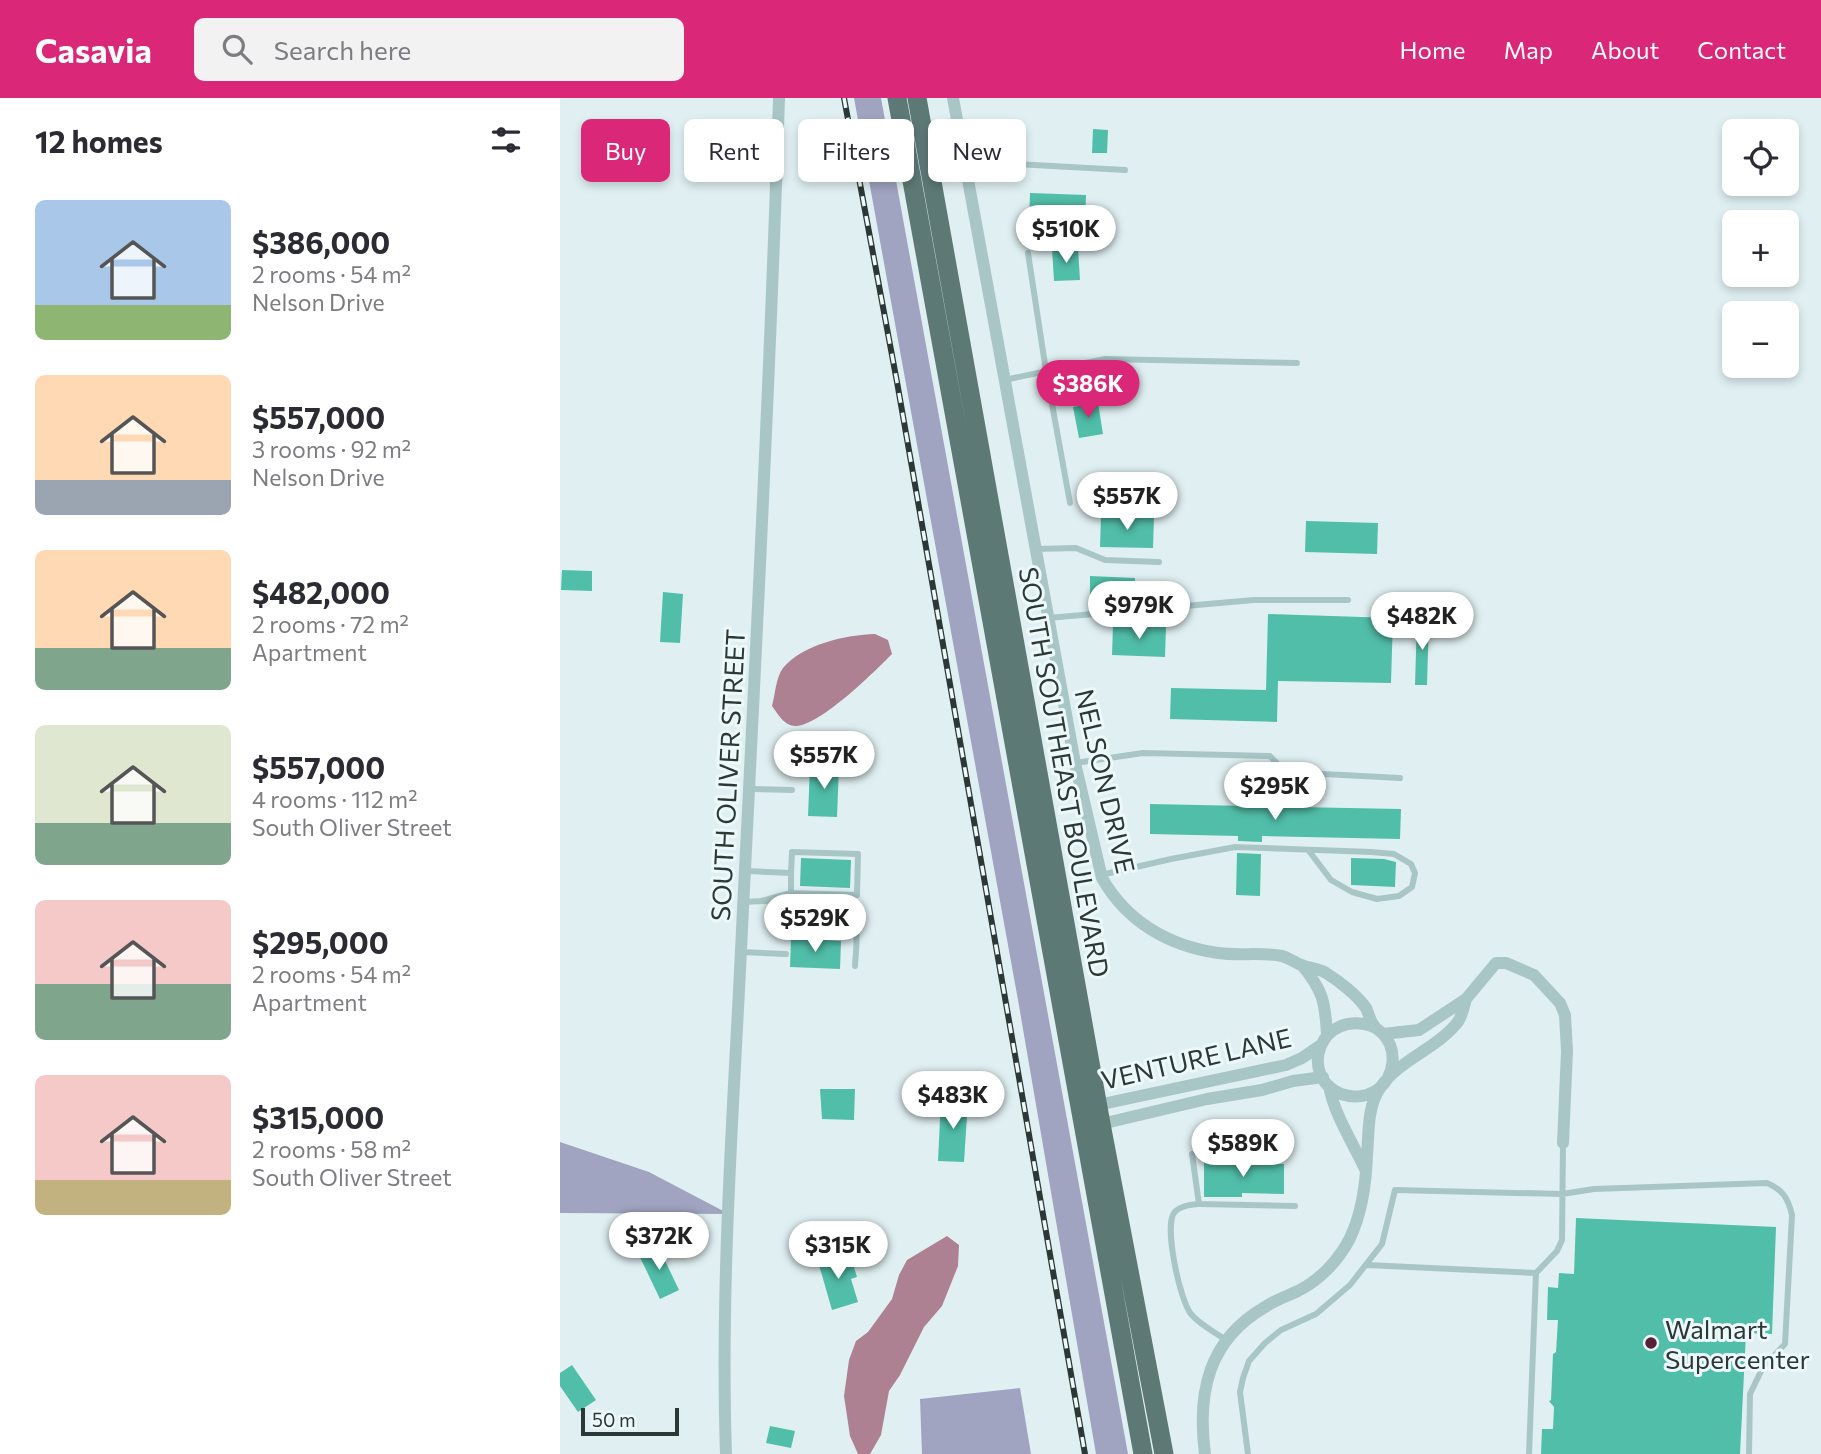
<!DOCTYPE html>
<meta charset="utf-8">
<style>
body{margin:0;font-family:Commissioner,sans-serif;background:#f2f2f3;color:#2b2b33;height:100vh;display:flex;flex-direction:column;font-size:26px;white-space:nowrap}
*{box-sizing:border-box;margin:0}
p{font-size:23px;color:#7c7c81}
.icon{flex:none;width:38px;height:38px;fill:none;stroke:currentColor;stroke-width:2;stroke-linecap:round;stroke-linejoin:round}
.map{position:relative;flex:1;overflow:hidden}
.side{display:flex;flex-direction:column;background:#fff;width:560px}
.side>*{flex:none}
.banner{position:absolute;left:21px;top:21px;width:665px;height:63px;display:flex;gap:14px}
.tools{position:absolute;left:1162px;top:21px;display:grid;gap:14px}
.tools a{display:grid;place-items:center;width:77px;height:77px;border-radius:10px;background:#fff;box-shadow:0 4px 10px #0003;font-size:35px}
.scale{position:absolute;left:21px;bottom:18px;width:98px;box-sizing:border-box;padding-left:7px;border:4px solid #2b3836;border-top:0;font-size:19px;line-height:24px;white-space:nowrap;color:#2b3836;-webkit-text-stroke:5px #ecf8f9;paint-order:stroke}
.price{position:absolute;translate:-50% -60px;padding:0 16px;border-radius:24px;background:#fff;color:#222;font-size:23px;line-height:46px;filter:drop-shadow(0 2px 4px #0008)}
.price::after{content:'';position:absolute;left:50%;top:42px;width:21px;height:16px;margin-left:-10px;background:inherit;clip-path:polygon(0 0,100% 0,50% 100%)}
.price.active{background:#db2777;color:#fff}
ul{padding:0;list-style:none}
li{display:flex;align-items:center;gap:21px;height:175px;padding:0 35px}
li span{display:grid;place-items:center;flex:none;width:196px;height:140px;border-radius:10px;color:#555}
li>.icon{margin-inline-start:auto}
span .icon{width:84px;height:84px;fill:#fffc;stroke-width:1}
li b{font-size:30px}
h2{display:flex;justify-content:space-between;align-items:center;height:84px;padding:0 35px;font-size:30px}
.tag{padding:0 24px;border-radius:10px;background:#fff;box-shadow:0 4px 10px #0003;font-size:24px;line-height:63px}
.tag.active{background:#db2777;color:#fff}
header{display:flex;align-items:center;gap:42px;box-sizing:border-box;height:98px;padding:0 35px;background:#db2777;color:#fff}
header strong{font-size:33px}
nav{display:flex;gap:38px;margin-inline-start:auto;font-size:24px}
.search{width:490px;height:63px;background:#f2f2f3;display:flex;align-items:center;gap:18px;box-sizing:border-box;padding:0 24px;border-radius:10px;color:#7c7c81;font-size:26px}
main{display:flex;flex:1;min-height:0}
.map>svg:first-child{display:block}
.green{fill:#a0a4c0}
.water{fill:#ad8092}
.building{fill:#51bea9}
.lines{fill:none;stroke-linecap:round;stroke-linejoin:round}
.service{stroke:#a9c6c6;stroke-width:6}
.minor{stroke:#a9c6c6;stroke-width:12}
.primary{stroke:#5d7976;stroke-width:19}
.rail-casing{stroke:#2b3836;stroke-width:6}
.rail{stroke:#ecf8f9;stroke-width:3.5;stroke-dasharray:10;stroke-linecap:butt}
.poi-dot{fill:#572236;stroke:#ecf8f9;stroke-width:2.5}
.labels{text-anchor:middle;dominant-baseline:central;stroke-width:6;stroke-linejoin:round;paint-order:stroke}
.street-label{font-size:26px;fill:#2b3836;stroke:#ecf8f9}
.poi-label{font-size:26px;fill:#2b3836;stroke:#ecf8f9;text-anchor:start}
</style>
<header>
<strong>Casavia</strong>
<div class="search"><svg class="icon" aria-label="search" viewBox="0 0 24 24"><circle cx="10" cy="10" r="6"/><path d="M15 15l6 6"/></svg>Search here</div>
<nav><a>Home</a><a>Map</a><a>About</a><a>Contact</a></nav>
</header>
<main>
<section class="side">
<h2>12 homes<svg class="icon" aria-label="filters" viewBox="0 0 24 24"><path d="M4 7h16M4 17h16"/><circle cx="9" cy="7" r="2"/><circle cx="15" cy="17" r="2"/></svg></h2>
<ul>
<li><span style="background:linear-gradient(#a9c7e8 75%,#8fb573 0)"><svg class="icon" aria-label="home" viewBox="0 0 24 24"><path d="M3 11l9-7 9 7M6 9v11h12V9"/></svg></span><div><b>$386,000</b><p>2 rooms · 54 m²</p><p>Nelson Drive</p></div></li>
<li><span style="background:linear-gradient(#ffd9b3 75%,#9aa5b1 0)"><svg class="icon" aria-label="home" viewBox="0 0 24 24"><path d="M3 11l9-7 9 7M6 9v11h12V9"/></svg></span><div><b>$557,000</b><p>3 rooms · 92 m²</p><p>Nelson Drive</p></div></li>
<li><span style="background:linear-gradient(#ffd9b3 70%,#7fa58c 0)"><svg class="icon" aria-label="home" viewBox="0 0 24 24"><path d="M3 11l9-7 9 7M6 9v11h12V9"/></svg></span><div><b>$482,000</b><p>2 rooms · 72 m²</p><p>Apartment</p></div></li>
<li><span style="background:linear-gradient(#dfe7d0 70%,#7fa58c 0)"><svg class="icon" aria-label="home" viewBox="0 0 24 24"><path d="M3 11l9-7 9 7M6 9v11h12V9"/></svg></span><div><b>$557,000</b><p>4 rooms · 112 m²</p><p>South Oliver Street</p></div></li>
<li><span style="background:linear-gradient(#f6c9c9 60%,#7fa58c 0)"><svg class="icon" aria-label="home" viewBox="0 0 24 24"><path d="M3 11l9-7 9 7M6 9v11h12V9"/></svg></span><div><b>$295,000</b><p>2 rooms · 54 m²</p><p>Apartment</p></div></li>
<li><span style="background:linear-gradient(#f6c9c9 75%,#c2b280 0)"><svg class="icon" aria-label="home" viewBox="0 0 24 24"><path d="M3 11l9-7 9 7M6 9v11h12V9"/></svg></span><div><b>$315,000</b><p>2 rooms · 58 m²</p><p>South Oliver Street</p></div></li>
</ul>
</section>
<div class="map">
<svg width="1261" height="1356" viewBox="0 0 1261 1356">
<rect width="100%" height="100%" fill="#e0f0f2"/>
<path class="green" d="M294,0H321L568,1356H536L458,902Z
M0,1044L89,1074L169,1116L0,1115Z
M460,1290L471,1356H362L360,1301Z"/>
<path class="water" d="M315,536L328,542L332,556C314,574 261,627 236,628C224,628 218,616 212,608C215,597 216,579 223,570C243,546 286,537 315,536Z
M387,1138L399,1147L398,1168L382,1208L364,1229L340,1277L329,1293L321,1337L310,1356H298L290,1338L284,1298L289,1262L296,1243L308,1234L332,1201L339,1177L347,1162Z"/>
<path class="building" d="M533,31L548,32L547,55H532Z
M470,95L526,97L525,129L469,127Z
M518,150L520,182L494,183L492,151Z
M538,305L543,336L519,340L513,309Z
M541,417L594,419L593,450L540,449Z
M746,423L818,425L817,456L745,454Z
M2,472L32,473V493L1,492Z
M530,478L575,480V494H550V501H530Z
M103,494L123,496L120,545L100,544Z
M708,516L833,520L831,585L718,583L717,624L610,621L611,590L706,592Z
M857,521H869L867,587H855Z
M553,527L606,528L605,559L552,557Z
M250,668L279,669L277,719L248,718Z
M590,706L841,711L840,741L702,738V744L678,743V738L590,736Z
M677,755L701,756L700,798L676,797Z
M241,760L291,762L290,790L240,788Z
M791,760L824,761L836,764L835,789L791,787Z
M231,840L281,843L280,871L230,869Z
M260,991H295L294,1022L262,1021Z
M381,1001L408,1003L404,1064L378,1063Z
M644,1064L724,1066V1096L682,1095V1099H644Z
M104,1118L110,1132L96,1138L90,1125Z
M1016,1120L1216,1129L1212,1236L1186,1235L1180,1356H981L982,1331H993L994,1309L989,1303L991,1302L993,1256L996,1254L998,1222H987L988,1189L998,1190L999,1175L1014,1176Z
M97,1146L119,1192L100,1201L78,1155Z
M276,1154L280,1166L292,1163L297,1179L291,1181L298,1204L272,1212L257,1160Z
M12,1267L36,1302L18,1314L0,1288V1275Z
M210,1328L235,1333L231,1350L206,1345Z"/>
<g class="lines">
<path class="service" d="M405,67L440,65L565,72
M468,155L486,273L510,405
M444,282L545,261L737,265
M475,451L516,450L545,462L599,464
M488,520L694,502H788
M515,665L583,655L710,658L725,674L840,680
M189,691L232,692
M185,773L231,775L232,754L298,756L297,797L231,795V775
M541,777L611,761L675,749L811,754L834,756L851,766L855,775L852,789L839,798L817,801L792,794L771,782L749,753
M201,803L279,808C303,823 296,844 295,868
M184,804L201,803L231,795
M181,854L226,856
M632,1056L639,1106L735,1108
M639,1106C630,1107 619,1108 614,1115C604,1129 620,1203 631,1216C640,1227 655,1234 666,1242
M807,1167L976,1175
M688,1356L680,1294L683,1280L689,1263L705,1245L721,1232L756,1216L790,1187L822,1146L835,1092L1002,1096L1034,1091L1207,1085C1223,1092 1228,1100 1232,1117L1225,1246L1203,1269L1190,1296L1189,1356
M969,1356L976,1175L997,1153L1002,1142L1003,1046"/>
<path class="minor" d="M393,0L515,665L542,780C567,824 609,848 658,855C679,858 701,854 722,858C729,860 734,864 741,867C749,870 759,870 766,875C779,883 797,897 806,910C809,916 810,924 815,929C817,932 821,933 823,936C838,952 835,979 817,992C806,999 793,1000 781,996C737,978 760,909 814,929
M742,867C763,893 765,903 767,936
M823,936L859,932L906,901L936,865H946L974,877L1000,905L1005,917L1007,953L1003,1045
M769,988C774,1016 793,1045 805,1071
M533,1008L726,967L742,960L761,947
M537,1027L647,1001L702,992L733,983L763,979
M166,1356C160,1181 174,1006 182,831C196,554 210,277 219,0
M645,1356C637,1295 648,1242 705,1209C715,1202 727,1198 738,1193C760,1182 779,1162 790,1140C802,1115 806,1085 807,1057C809,1035 807,1009 820,990C839,962 876,951 897,925C902,919 904,908 906,901"/>
<path class="primary" d="M337,0L583,1356
M357,0L541,1026L604,1356"/>
<defs>
<path id="rail" d="M284,0L337,284L525,1356"/>
</defs>
<use href="#rail" class="rail-casing"/>
<use href="#rail" class="rail"/>
</g>
<circle class="poi-dot" cx="1091" cy="1245" r="7"/>
<g class="labels">
<g class="street-label">
<text transform="translate(505 674) rotate(80)">SOUTH SOUTHEAST BOULEVARD</text>
<text transform="translate(167 677) rotate(-87)">SOUTH OLIVER STREET</text>
<text transform="translate(546 683) rotate(77)">NELSON DRIVE</text>
<text transform="translate(636 960) rotate(-13)">VENTURE LANE</text>
</g>
<g class="poi-label">
<text x="1105" y="1230">Walmart<tspan x="1105" dy="30">Supercenter</tspan></text>
</g>
</g>
</svg>
<div class="tools">
<a><svg class="icon" aria-label="locate" viewBox="0 0 24 24"><circle cx="12" cy="12" r="6"/><path d="M12 2v4M12 18v4M2 12h4M18 12h4"/></svg></a>
<a>+</a>
<a>−</a>
</div>
<div class="scale">50 m</div>
<b class="price" style="left:506px;top:167px">$510K</b>
<b class="price active" style="left:528px;top:322px">$386K</b>
<b class="price" style="left:567px;top:434px">$557K</b>
<b class="price" style="left:579px;top:543px">$979K</b>
<b class="price" style="left:862px;top:554px">$482K</b>
<b class="price" style="left:264px;top:693px">$557K</b>
<b class="price" style="left:715px;top:724px">$295K</b>
<b class="price" style="left:255px;top:856px">$529K</b>
<b class="price" style="left:393px;top:1033px">$483K</b>
<b class="price" style="left:683px;top:1081px">$589K</b>
<b class="price" style="left:99px;top:1174px">$372K</b>
<b class="price" style="left:278px;top:1183px">$315K</b>
<div class="banner">
<a class="tag active">Buy</a>
<a class="tag">Rent</a>
<a class="tag">Filters</a>
<a class="tag">New</a>
</div>
</div>
</main>
